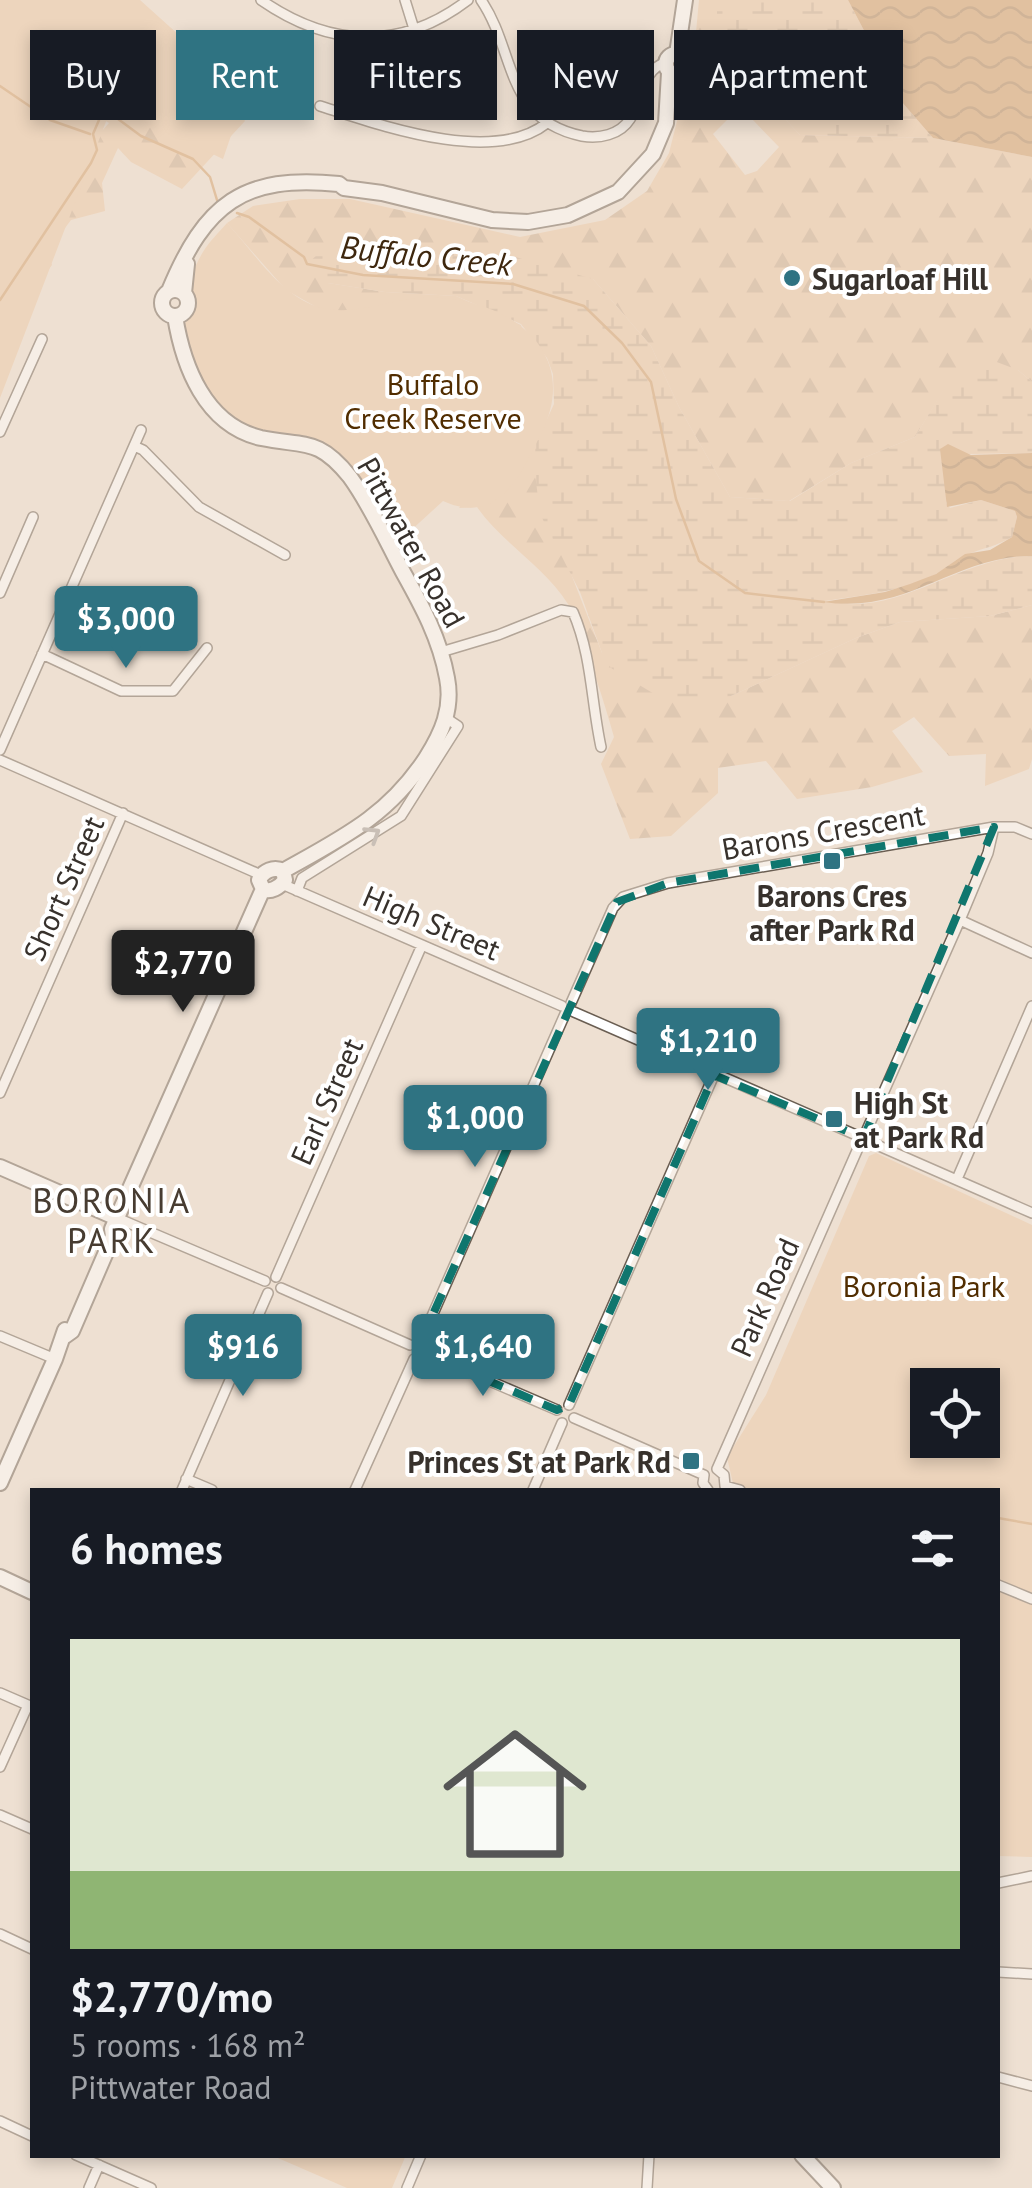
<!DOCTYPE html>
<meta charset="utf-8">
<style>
body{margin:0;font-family:"PT Sans",sans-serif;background:#20242c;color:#f1f3f6;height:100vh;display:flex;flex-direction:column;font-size:38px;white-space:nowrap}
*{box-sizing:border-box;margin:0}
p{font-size:32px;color:#9ea1a6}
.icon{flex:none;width:55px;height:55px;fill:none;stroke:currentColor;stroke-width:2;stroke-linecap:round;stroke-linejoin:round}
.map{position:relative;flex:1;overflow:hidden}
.panel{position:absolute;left:30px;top:1488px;width:970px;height:670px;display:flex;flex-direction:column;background:#171b24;border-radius:0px;box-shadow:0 5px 15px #0003}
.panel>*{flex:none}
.guide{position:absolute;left:30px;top:30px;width:972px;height:90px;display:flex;gap:20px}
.controls{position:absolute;left:910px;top:1368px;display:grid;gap:20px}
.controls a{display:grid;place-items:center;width:90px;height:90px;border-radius:0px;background:#171b24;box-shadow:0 5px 15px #0003;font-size:50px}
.price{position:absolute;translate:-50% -85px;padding:0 22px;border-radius:10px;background:#2f7382;color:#fff;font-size:32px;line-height:65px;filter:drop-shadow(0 2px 5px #0008)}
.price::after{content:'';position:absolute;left:50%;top:60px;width:30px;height:22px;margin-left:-15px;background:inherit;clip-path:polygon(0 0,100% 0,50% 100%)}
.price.on{background:#222;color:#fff}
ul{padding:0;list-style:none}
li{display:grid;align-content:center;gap:20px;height:530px;padding:0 40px}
li span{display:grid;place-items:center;height:310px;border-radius:0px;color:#555}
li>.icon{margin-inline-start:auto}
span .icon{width:180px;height:180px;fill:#fffc;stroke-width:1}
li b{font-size:42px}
h2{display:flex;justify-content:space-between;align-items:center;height:120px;padding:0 40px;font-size:42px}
.pill{padding:0 35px;border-radius:0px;background:#171b24;box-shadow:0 5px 15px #0003;font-size:35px;line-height:90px}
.pill.on{background:#2f7382;color:#fff}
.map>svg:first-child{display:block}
.forest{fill:url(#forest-firs);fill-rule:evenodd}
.wetland{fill:url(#wetland-marsh)}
.park{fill:#ecc7a4;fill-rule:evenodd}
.water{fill:url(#water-waves)}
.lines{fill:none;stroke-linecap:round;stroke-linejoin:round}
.stream{stroke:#d19b65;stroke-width:2.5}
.street-casing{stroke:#6a5e52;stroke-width:12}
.secondary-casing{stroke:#6a5e52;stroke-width:18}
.street{stroke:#fff;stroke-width:9}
.secondary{stroke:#fff;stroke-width:14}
.oneway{stroke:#9b9896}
.marked{fill:none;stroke:#0f766e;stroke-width:8;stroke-dasharray:20 12;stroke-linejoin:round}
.poi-dot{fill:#2f7382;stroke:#fff;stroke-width:4}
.labels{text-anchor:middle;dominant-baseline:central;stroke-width:8;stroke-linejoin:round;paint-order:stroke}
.poi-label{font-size:30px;font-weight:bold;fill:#37312c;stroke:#fff;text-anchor:start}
.park-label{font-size:30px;fill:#512d00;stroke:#fff}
.street-label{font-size:30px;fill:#37312c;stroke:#fff}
.water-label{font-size:32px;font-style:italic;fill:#3e270e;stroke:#fff}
.quarter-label{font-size:35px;letter-spacing:2.5px;fill:#473c31;stroke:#fff}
</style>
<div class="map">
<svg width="1032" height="2188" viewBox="0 0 1032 2188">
<defs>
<pattern id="forest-firs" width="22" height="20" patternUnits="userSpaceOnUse" patternTransform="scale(2.5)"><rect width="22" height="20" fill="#ecc7a4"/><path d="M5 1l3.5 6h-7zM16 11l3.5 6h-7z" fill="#cbab8d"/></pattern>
<pattern id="wetland-marsh" width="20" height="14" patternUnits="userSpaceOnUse" patternTransform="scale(2.5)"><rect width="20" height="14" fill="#ecc7a4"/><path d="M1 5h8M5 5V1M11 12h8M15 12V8" fill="none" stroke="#cbab8d"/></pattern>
<pattern id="water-waves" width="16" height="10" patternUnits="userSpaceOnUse" patternTransform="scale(2.5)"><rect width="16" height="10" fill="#d19b65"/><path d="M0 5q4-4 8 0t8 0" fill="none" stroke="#aa7f53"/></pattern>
</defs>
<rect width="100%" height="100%" fill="#eee0d2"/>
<path class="forest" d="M0,0L198,58L236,63L247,82L230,95L245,121L182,189L131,162L118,148L102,183L105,211L71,220L47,252L52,265L31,292L52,187L109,123L66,96Z
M699,0H717V53L730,81L767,100L800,135L933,138L1032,157V382L1018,370L945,388L915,437L851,463L789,501L730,497L679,407L651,346L593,279L328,283L385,292L456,296L521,325L547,423L566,561L602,653L731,696L856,638L900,622L990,616L1032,605V759L1029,769L985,786L986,754L949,756L914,717L892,731L923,772L872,787L797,799L766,761L718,768V793L671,836L630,839L601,764L614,737C603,698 592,663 575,626C572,619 572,610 568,604C544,566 502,543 477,507L459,508L484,477L361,484C330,441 321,439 269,433L184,338L186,314L318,308L286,290L227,223L253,206L300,199H350L520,237L605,220L647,191L669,153L682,101L692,75ZM730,117L751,118L779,147L757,171L745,175L713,134Z"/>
<path class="wetland" d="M717,0H848L901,101L933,138L800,135L767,100L730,81L717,53Z
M317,255L512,256L593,279L651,346L679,407L730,497L790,501L851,463L915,437L945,387L994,361L1018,370L1032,382V453L965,454L946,503L950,508L981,500L1015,511L1017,517L1012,537C997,546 984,548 968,554C956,558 946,569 934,575C899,592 863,595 825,601C899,619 959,556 1032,556V605L990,616L900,622L856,638L731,696L706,702L656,695L611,668L602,653L580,592L540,514L534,465L536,443L554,404L553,374L547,358L521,324L456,296L385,292L328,283L307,264Z"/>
<path class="park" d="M0,0H140L180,36L250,80L223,159L112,106L0,398Z
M227,223C254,252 281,298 322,308C356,316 386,300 420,298C500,293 585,347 541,434C520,476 498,526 443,501L396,544C381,517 361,472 339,453C311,429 273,444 244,428C187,397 169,306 203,252C209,242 219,232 227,223Z
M876,1153L1032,1225V1857L998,1856V1490H732L734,1488L727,1457L766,1395L869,1156ZM928,1385H982V1440H928Z
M271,2155H406L392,2188H347Z"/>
<path class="water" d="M848,0H1032V157L933,138L901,101Z
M948,444L971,455L1032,453V556C953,556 909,615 823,602L885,592L910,584L936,574L965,554L990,550L1012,537L1017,517L1015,511L981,500L947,507L940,449Z"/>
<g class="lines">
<path class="stream" d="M0,86L50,120L90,134
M237,213L249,217L304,257L307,264L363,275L513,284L584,306L622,343L651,382L676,499L699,561L745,593L824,602
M0,300L91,163L97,150L93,134L102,113L114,116L141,136L193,159L210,177L217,200
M998,1518L1032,1524"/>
<defs>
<path id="street" d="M261,0C329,47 400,52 468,0
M405,0L414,29
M481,0C516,51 504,120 582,136C599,139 620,135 630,119C643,101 641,70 665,63
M320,106C380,125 493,166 547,123
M0,432L42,339
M134,446L143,450L199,507L285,555
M0,593L33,517
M441,652L498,635L561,610L573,612C592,656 591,701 601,747
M42,654L121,691H173L207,648
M0,750L141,430
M0,760L261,875
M282,884L562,1006
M297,891L302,878L401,816L458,726L446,718
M960,920L1032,953
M571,1003L613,908L623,897L668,883L994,827H1015L1032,834
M574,1012L856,1135
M0,1093L123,813
M866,1132L960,920L988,853L994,827
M870,1142L1032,1213
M957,1179L1032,1006
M117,1218L265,1281
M276,1277L422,945
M281,1288L410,1345
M0,1336L55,1359
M421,1341L565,1014
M427,1354L557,1410
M569,1405L714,1075
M574,1418L704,1475
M717,1469L859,1146
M717,1469L724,1475L725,1486
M704,1475L703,1483L708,1490
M186,1479L212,1490
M725,1486L740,1490
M182,1490L268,1293
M355,1490L414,1359
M533,1490L562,1423
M998,1585L1032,1599
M0,1693L30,1706
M0,1767L28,1705
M0,1815L32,1829
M998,1883L1032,1876
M0,1934L32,1949
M998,1972L1032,1974
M998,2077L1032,2086
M0,2121L32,2136
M76,2155L151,2188
M89,2188L99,2165
M407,2188L421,2155
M647,2188L649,2155"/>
<path id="secondary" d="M666 64a10 10 0 1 1 20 0a10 10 0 1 1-20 0Z
M677,54L685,0
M162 303a13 13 0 1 1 26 0a13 13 0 1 1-26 0Z
M169,291C205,204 243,174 339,184L344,188L382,193L492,220L528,222L568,215L618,192L653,154L666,123L669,73
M184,293L187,264
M175,316C183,366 205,425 261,438C305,447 318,437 350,477C371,506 386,540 403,572C422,606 440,639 447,678C453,708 442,733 426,758C388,816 342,838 283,871C274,866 263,871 259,880L263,889
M263,889C270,893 280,887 285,880L283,871
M0,1167L117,1218
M65,1336L72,1331L113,1236L112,1229L263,889
M0,1483L55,1359L65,1330
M0,1577L32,1592
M802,2155L833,2188"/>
</defs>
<use href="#street" class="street-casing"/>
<use href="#secondary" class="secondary-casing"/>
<use href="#street" class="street"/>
<use href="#secondary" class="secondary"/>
</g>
<defs><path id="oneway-chevron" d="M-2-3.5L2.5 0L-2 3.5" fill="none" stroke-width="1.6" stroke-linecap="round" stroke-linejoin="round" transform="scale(2.5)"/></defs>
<use class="oneway" href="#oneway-chevron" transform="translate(373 834) rotate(-32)"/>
<path d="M0 0H1032V2188H0ZM994,827L866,1132L856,1135L714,1075L569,1405L557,1410L430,1356L421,1341L617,902L668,883Z" fill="#eee0d2" fill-opacity=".55" fill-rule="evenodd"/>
<path class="marked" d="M994,827L866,1132L856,1135L714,1075L569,1405L557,1410L430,1356L421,1341L617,902L668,883Z"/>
<g class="poi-dot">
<circle cx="792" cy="278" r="10"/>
<rect x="822" y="851" width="20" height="20" rx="5"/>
<rect x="824" y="1109" width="20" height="20" rx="5"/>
<rect x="681" y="1451" width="20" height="20" rx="5"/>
</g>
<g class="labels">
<g class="poi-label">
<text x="812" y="278">Sugarloaf Hill</text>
<text x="832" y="895" text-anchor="middle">Barons Cres<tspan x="832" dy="34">after Park Rd</tspan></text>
<text x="854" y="1102">High St<tspan x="854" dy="34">at Park Rd</tspan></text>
<text x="671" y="1461" text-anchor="end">Princes St at Park Rd</text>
</g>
<g class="park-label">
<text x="433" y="383">Buffalo<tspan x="433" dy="34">Creek Reserve</tspan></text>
<text x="924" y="1285">Boronia Park</text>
</g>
<g class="street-label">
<text transform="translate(412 542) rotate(61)">Pittwater Road</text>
<text transform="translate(823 831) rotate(-10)">Barons Crescent</text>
<text transform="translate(63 888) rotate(-66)">Short Street</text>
<text transform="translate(432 922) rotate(23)">High Street</text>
<text transform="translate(326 1101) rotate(-66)">Earl Street</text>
<text transform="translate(764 1297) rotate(-66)">Park Road</text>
</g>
<g class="water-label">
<text transform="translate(426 255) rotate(6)">Buffalo Creek</text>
</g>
<g class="quarter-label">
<text x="112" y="1200">BORONIA<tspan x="112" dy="40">PARK</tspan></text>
</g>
</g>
</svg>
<div class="controls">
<a><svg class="icon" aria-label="locate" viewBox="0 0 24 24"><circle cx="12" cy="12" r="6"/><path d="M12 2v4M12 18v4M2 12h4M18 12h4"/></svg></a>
</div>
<b class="price" style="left:126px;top:671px">$3,000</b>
<b class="price on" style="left:183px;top:1015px">$2,770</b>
<b class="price" style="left:708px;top:1093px">$1,210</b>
<b class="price" style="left:475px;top:1170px">$1,000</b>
<b class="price" style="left:243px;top:1399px">$916</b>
<b class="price" style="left:483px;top:1399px">$1,640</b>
<div class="guide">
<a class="pill">Buy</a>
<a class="pill on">Rent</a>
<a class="pill">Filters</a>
<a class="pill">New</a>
<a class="pill">Apartment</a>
</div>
<section class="panel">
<h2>6 homes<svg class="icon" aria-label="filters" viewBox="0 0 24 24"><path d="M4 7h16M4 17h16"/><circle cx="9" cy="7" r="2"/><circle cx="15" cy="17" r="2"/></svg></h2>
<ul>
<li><span style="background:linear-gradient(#dfe7d0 75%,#8fb573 0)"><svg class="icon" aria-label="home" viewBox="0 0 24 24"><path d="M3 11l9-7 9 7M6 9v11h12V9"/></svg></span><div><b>$2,770/mo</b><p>5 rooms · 168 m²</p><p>Pittwater Road</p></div></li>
</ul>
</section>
</div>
